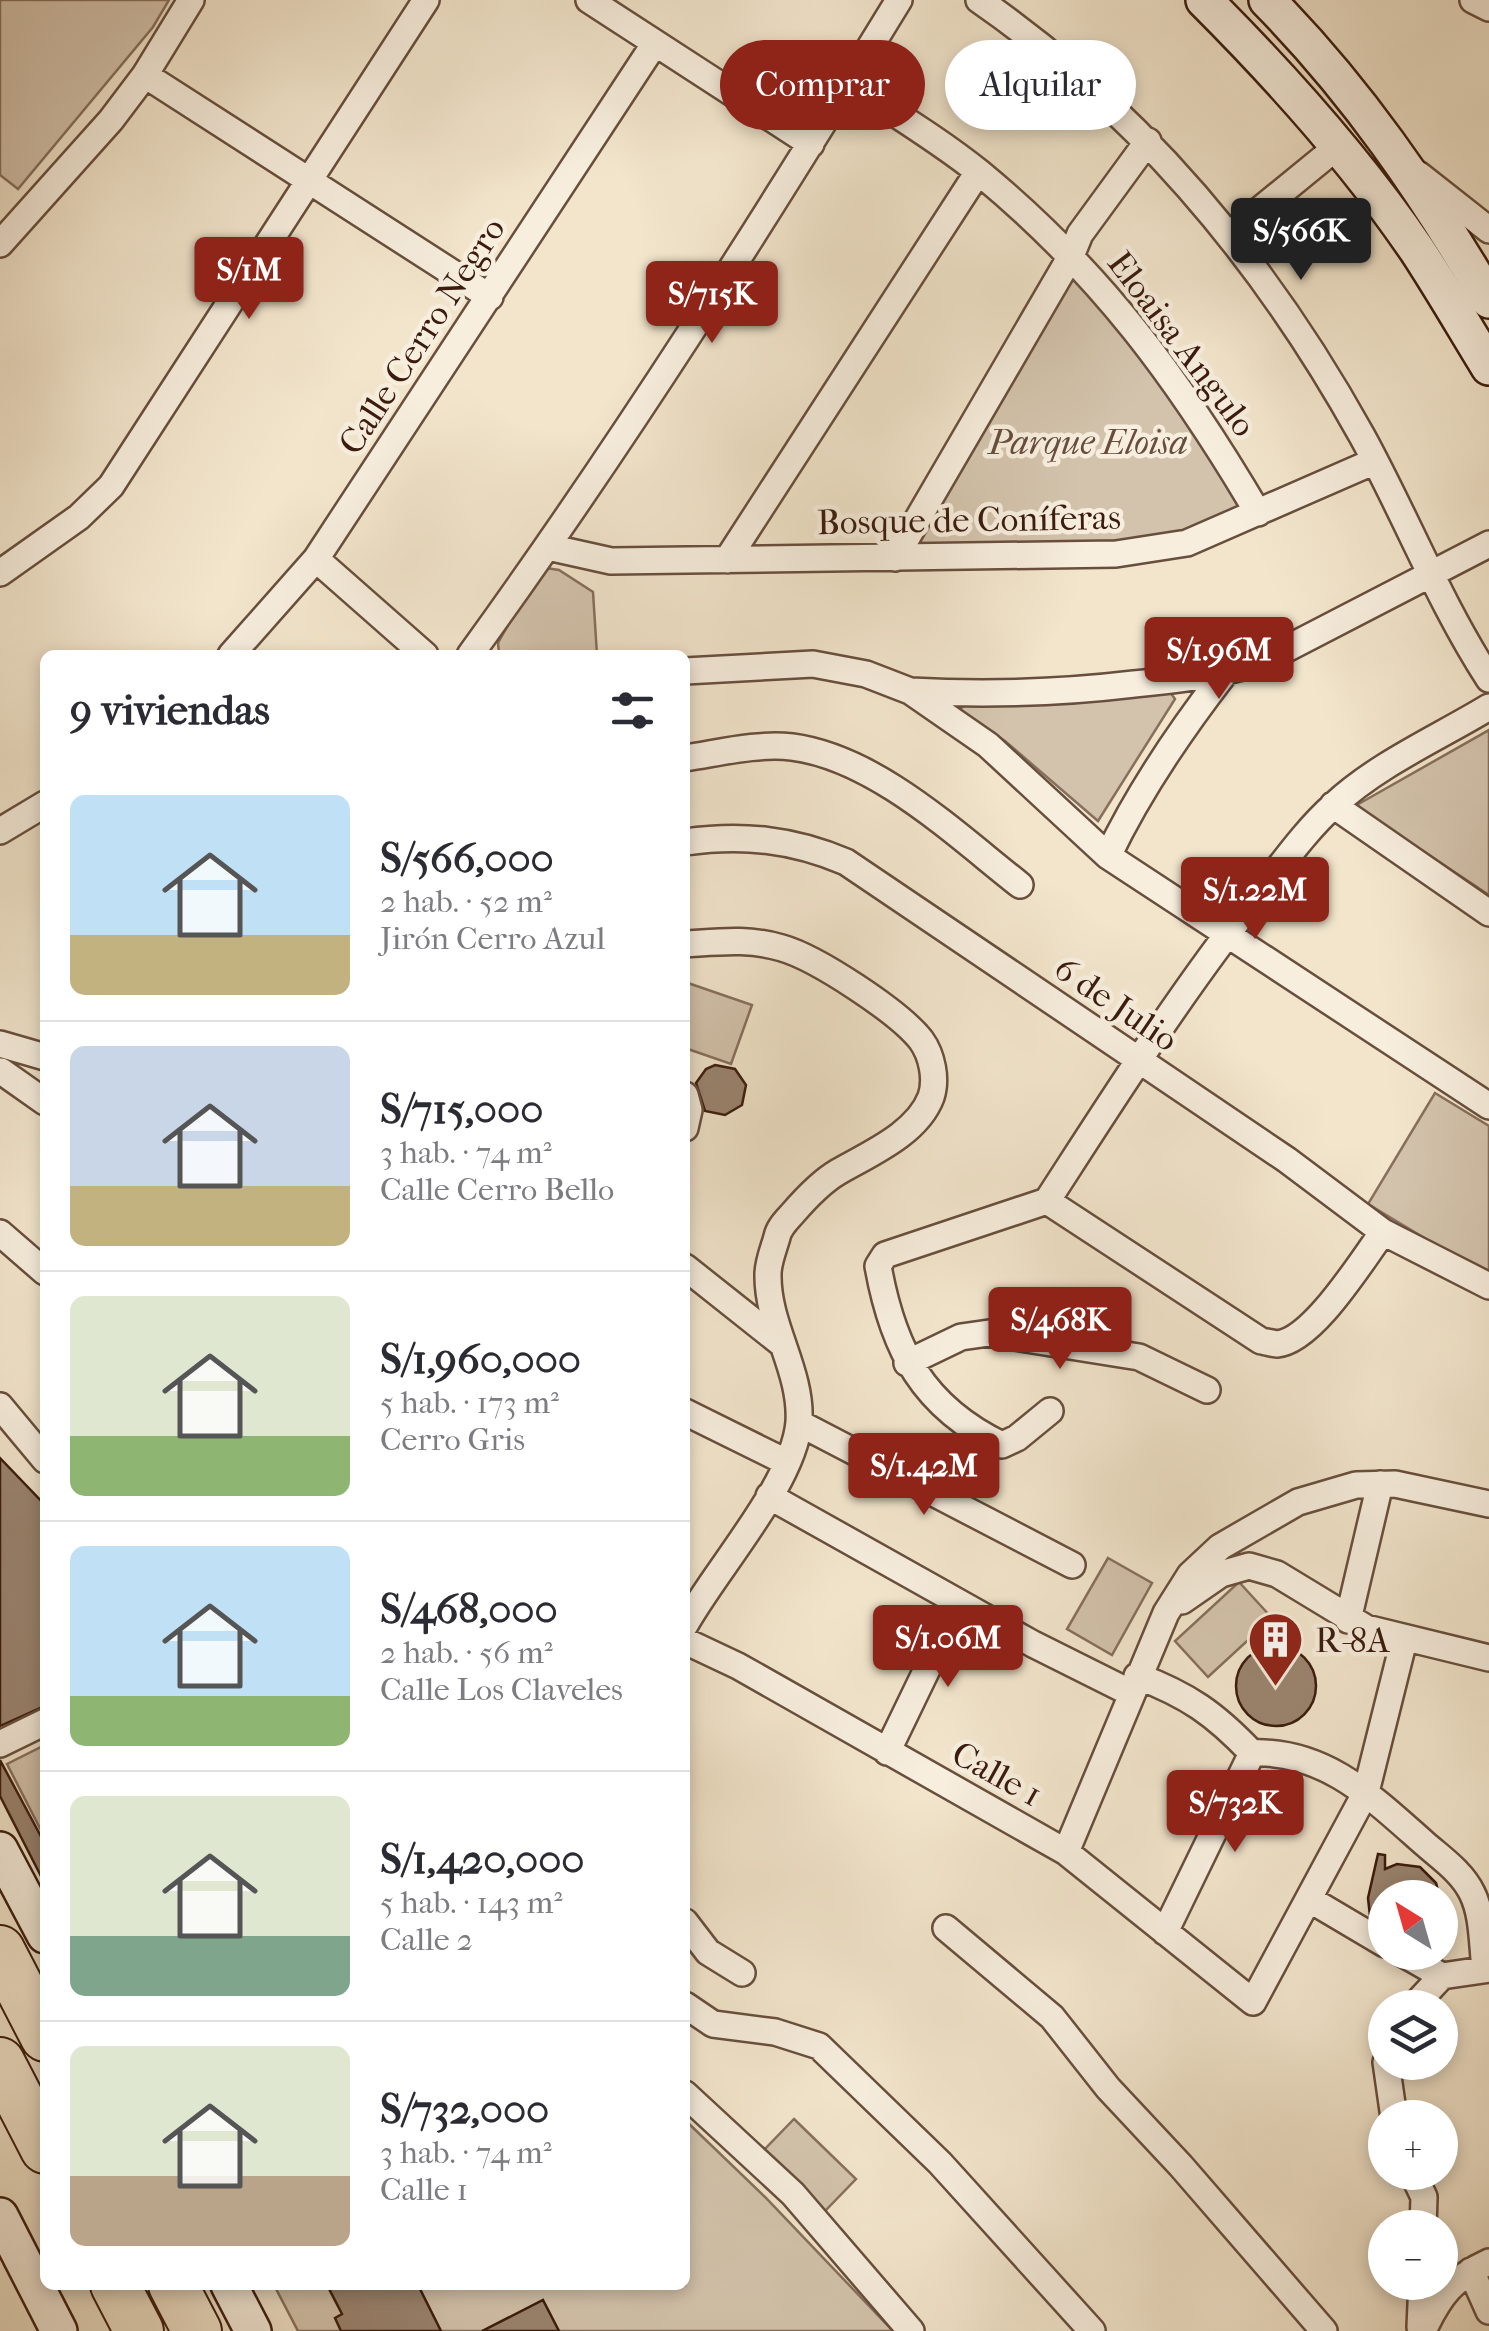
<!DOCTYPE html>
<html lang="es">
<meta charset="utf-8">
<style>
body{margin:0;font-family:"IM FELL French Canon",serif;background:#f2f2f3;color:#2b2b33;height:100vh;display:flex;flex-direction:column;font-size:38px;white-space:nowrap}
*{box-sizing:border-box;margin:0}
p{font-size:32px;color:#7c7c81}
.icon{flex:none;width:55px;height:55px;fill:none;stroke:currentColor;stroke-width:2;stroke-linecap:round;stroke-linejoin:round}
.map{position:relative;flex:1;overflow:hidden}
.drawer{position:absolute;left:40px;top:650px;width:650px;height:1640px;display:flex;flex-direction:column;background:#fff;border-radius:15px;box-shadow:0 5px 15px #0003}
.drawer>*{flex:none}
.hud{position:absolute;left:720px;top:40px;width:618px;height:90px;display:flex;gap:20px}
.needle{width:65px;rotate:323deg}
.tools{position:absolute;left:1368px;top:1880px;display:grid;gap:20px}
.tools a{display:grid;place-items:center;width:90px;height:90px;border-radius:50%;background:#fff;box-shadow:0 5px 15px #0003;font-size:50px}
.price{position:absolute;translate:-50% -85px;padding:0 22px;border-radius:10px;background:#8f2418;color:#fff;font-size:32px;line-height:65px;filter:drop-shadow(0 2px 5px #0008)}
.price::after{content:'';position:absolute;left:50%;top:60px;width:30px;height:22px;margin-left:-15px;background:inherit;clip-path:polygon(0 0,100% 0,50% 100%)}
.price.selected{background:#222;color:#fff}
ul{padding:0;list-style:none}
li{display:flex;align-items:center;gap:30px;height:250px;padding:0 30px}
li+li{border-top:2px solid #e1e1e2}
li span{display:grid;place-items:center;flex:none;width:280px;height:200px;border-radius:15px;color:#555}
li>.icon{margin-inline-start:auto}
span .icon{width:120px;height:120px;fill:#fffc;stroke-width:1}
li b{font-size:42px}
h2{display:flex;justify-content:space-between;align-items:center;height:120px;padding:0 30px;font-size:42px}
.pill{padding:0 35px;border-radius:45px;background:#fff;box-shadow:0 5px 15px #0003;font-size:35px;line-height:90px}
.pill.selected{background:#8f2418;color:#fff}
.map>svg:first-child{display:block}
.green{fill:#d3c3ac;stroke:#866f5c;stroke-width:2.5}
.building{fill:#9a8470;stroke:#3a1b0d;stroke-width:2.5}
.lines{fill:none;stroke-linecap:round;stroke-linejoin:round}
.street-casing{stroke:#684e3d;stroke-width:30}
.secondary-casing{stroke:#3a1b0d;stroke-width:40}
.highway-casing{stroke:#3a1b0d;stroke-width:52}
.street{stroke:#f7eede;stroke-width:25}
.secondary{stroke:#f7eede;stroke-width:35}
.highway{stroke:#f2e5cc;stroke-width:48}
.labels{text-anchor:middle;dominant-baseline:central;stroke-width:9;stroke-linejoin:round;paint-order:stroke}
.street-label{font-size:35px;fill:#3a1b0d;stroke:#f7eede}
.park-label{font-size:35px;font-style:italic;fill:#684d3d;stroke:#f7eede}
.poi-label{font-size:35px;fill:#3a1b0d;stroke:#f7eede;text-anchor:start}
</style>
<div class="map">
<svg width="1489" height="2331" viewBox="0 0 1489 2331">
<rect width="100%" height="100%" fill="#f2e5cc"/>
<filter id="stains"><feTurbulence type="fractalNoise" baseFrequency=".002" numOctaves="4"/><feColorMatrix values="0 0 0 0 .2 0 0 0 0 .09 0 0 0 0 .02 0 0 0 .5 -.17"/></filter>
<radialGradient id="worn" r=".72"><stop offset=".6" stop-color="#630" stop-opacity="0"/><stop offset="1" stop-color="#630" stop-opacity=".3"/></radialGradient>
<path class="green" d="M0,0H169L153,27L18,189L0,175Z
M1075,273L1140,344L1244,507L1182,537L906,553Z
M546,568L559,570L593,592L597,655L499,653L498,643L536,575Z
M1170,692L1175,699L1098,821L1005,741L960,710L963,706Z
M1489,730V895L1355,806Z
M685,982L752,1005L731,1064L685,1048Z
M1435,1093L1489,1126V1277L1368,1204Z
M1108,1558L1152,1583L1112,1655L1067,1629Z
M1239,1582L1272,1618L1208,1677L1175,1641Z
M45,1745V1838L7,1764Z
M794,2119L856,2179L825,2211L763,2151Z
M685,2120L765,2197L893,2331H298L274,2285H685Z"/>
<path class="building" d="M715,1065L735,1069L746,1085L742,1105L725,1115L705,1111L696,1083L706,1069Z
M0,1458L45,1505V1706L0,1726Z
M1236 1686a40 40 0 1 1 80 0a40 40 0 1 1-80 0Z
M0,1760L45,1844V1884L0,1796Z
M1378,1854L1385,1855V1869L1397,1864L1420,1867L1436,1883L1440,1898H1385V1925L1370,1916L1368,1898Z
M327,2285H418L441,2331H341L335,2318L342,2314Z
M543,2300L559,2331H482Z"/>
<g class="lines">
<defs>
<path id="street" d="M589,0L811,144
M979,0C1142,113 1266,263 1362,436C1406,516 1439,602 1489,679
M1473,0L1489,8
M145,75L490,297
M848,83C892,112 939,140 980,173C1101,273 1179,379 1258,513
M1418,174L1489,230
M1229,235L1338,146
M0,244L111,120L145,75L191,0
M548,547L611,561L1116,554L1187,543L1375,461
M895,558L1071,256L1080,234L1148,141
M316,559L425,655
M727,560L978,172
M0,573L79,517L111,486L426,0
M231,655L316,559L655,43
M470,655C623,444 763,222 899,0
M685,671L813,664L866,674L910,691L988,745L1108,856L1489,1106
M910,691C985,695 1059,693 1134,684C1178,680 1220,675 1263,661L1489,544
M685,758C719,753 757,743 792,747C876,758 955,834 1020,885
M1333,805L1489,913
M0,831L45,804
M685,842C742,834 792,839 846,862L1287,1160L1383,1232L1489,1286
M1108,856C1139,791 1180,731 1224,674
M685,944C719,942 749,938 782,948C817,958 899,1012 921,1040C932,1055 937,1079 931,1097C917,1134 869,1154 838,1172C821,1182 806,1198 793,1213C787,1220 779,1227 777,1237C774,1248 768,1262 768,1274C767,1326 802,1370 799,1422C794,1483 716,1569 685,1625
M0,1044L45,1057
M1,1071L45,1102
M685,1095L689,1110L685,1128
M1047,1201C1115,1096 1182,990 1260,892C1283,863 1306,830 1334,805C1378,764 1438,738 1489,707
M1047,1201L885,1255L878,1266C893,1350 923,1407 1002,1445L1017,1438L1050,1411
M1047,1201L1261,1341C1263,1341 1275,1344 1277,1344C1313,1341 1362,1260 1383,1232
M0,1233L45,1272
M685,1267L782,1344
M907,1363L961,1337L989,1333L1139,1357L1207,1390
M0,1406L45,1460
M685,1412L786,1462
M799,1423L1072,1565
M769,1496L1033,1644L1131,1693
M1182,1601L1221,1574L1249,1566L1277,1574L1366,1628L1489,1658
M1348,1620L1380,1484
M685,1641L738,1666L1066,1852L1253,2002L1366,1792L1404,1640
M1137,1676C1188,1695 1215,1714 1252,1753C1325,1750 1373,1798 1424,1843C1441,1858 1462,1872 1472,1893C1483,1915 1482,1944 1485,1968
M0,1744L45,1722
M887,1752L959,1603
M1066,1852L1166,1613L1190,1575L1220,1547L1298,1502L1356,1485L1395,1484L1489,1504
M1309,1899L1385,1944
M685,1922L708,1952L742,1973
M946,1928L1052,2017L1108,2088L1181,2166L1324,2331
M1165,1932L1252,1753
M1400,1952L1442,1976
M685,2005L713,2024L775,2032L819,2046L940,2163L1092,2331
M1412,2008L1442,1976L1489,1969
M1386,2062L1394,2118
M685,2094L793,2194L911,2331
M1412,2172L1424,2197L1423,2228
M1471,2271L1489,2311
M1420,2327L1422,2282
M1423,2331C1440,2295 1452,2279 1489,2262"/>
<path id="secondary" d="M1204,0C1281,77 1355,159 1417,250C1442,288 1465,328 1489,367
M1267,0C1356,90 1425,191 1489,300
M0,1850L45,1935
M0,2216L59,2331
M229,2285L253,2331"/>
<path id="highway" d="M0,1950L45,2037
M0,2062L45,2149
M115,2285L139,2331
M173,2285L197,2331"/>
</defs>
<use href="#street" class="street-casing"/>
<use href="#secondary" class="secondary-casing"/>
<use href="#highway" class="highway-casing"/>
<use href="#street" class="street"/>
<use href="#secondary" class="secondary"/>
<use href="#highway" class="highway"/>
</g>
<defs>
<symbol id="building-pin" viewBox="-11 -11 22 30"><path d="M0 17L-7.5 6A9.5 9.5 0 1 1 7.5 6Z" fill="#8f2418" stroke="#f7eede"/><path d="M-4-6H4V6H1V3H-1V6H-4ZM-2.5-4.3h1.7v1.8h-1.7ZM.8-4.3h1.7v1.8H.8ZM-2.5-1h1.7V.8h-1.7ZM.8-1h1.7V.8H.8Z" fill="#fff"/></symbol>
</defs>
<g fill-rule="evenodd">
<use href="#building-pin" x="1244" y="1608" width="63" height="86"/>
</g>
<g class="labels">
<g class="street-label">
<text transform="translate(422 336) rotate(-57)">Calle Cerro Negro</text>
<text transform="translate(1182 344) rotate(53)">Eloaisa Angulo</text>
<text transform="translate(969 520) rotate(-1)">Bosque de Coníferas</text>
<text transform="translate(1116 1004) rotate(34)">6 de Julio</text>
<text transform="translate(997 1774) rotate(29)">Calle 1</text>
</g>
<g class="park-label">
<text x="1088" y="442">Parque Eloisa</text>
</g>
<g class="poi-label">
<text x="1315" y="1640">R-8A</text>
</g>
</g>
<rect width="100%" height="100%" filter="url(#stains)"/>
<rect width="100%" height="100%" fill="url(#worn)"/>
</svg>
<div class="tools">
<a><svg class="needle" viewBox="-14 -14 28 28"><path d="M0-13l5 13h-10z" fill="#e53935"/><path d="M0 13l5-13h-10z" fill="#7c7c81"/></svg></a>
<a><svg class="icon" aria-label="layers" viewBox="0 0 24 24"><path d="M12 4l9 5-9 5-9-5zM3 14l9 5 9-5"/></svg></a>
<a>+</a>
<a>−</a>
</div>
<b class="price selected" style="left:1301px;top:283px">S/566K</b>
<b class="price" style="left:249px;top:322px">S/1M</b>
<b class="price" style="left:712px;top:346px">S/715K</b>
<b class="price" style="left:1219px;top:702px">S/1.96M</b>
<b class="price" style="left:1255px;top:942px">S/1.22M</b>
<b class="price" style="left:1060px;top:1372px">S/468K</b>
<b class="price" style="left:924px;top:1518px">S/1.42M</b>
<b class="price" style="left:948px;top:1690px">S/1.06M</b>
<b class="price" style="left:1235px;top:1855px">S/732K</b>
<div class="hud">
<a class="pill selected">Comprar</a>
<a class="pill">Alquilar</a>
</div>
<section class="drawer">
<h2>9 viviendas<svg class="icon" aria-label="filters" viewBox="0 0 24 24"><path d="M4 7h16M4 17h16"/><circle cx="9" cy="7" r="2"/><circle cx="15" cy="17" r="2"/></svg></h2>
<ul>
<li><span style="background:linear-gradient(#bfe0f5 70%,#c2b280 0)"><svg class="icon" aria-label="home" viewBox="0 0 24 24"><path d="M3 11l9-7 9 7M6 9v11h12V9"/></svg></span><div><b>S/566,000</b><p>2 hab. · 52 m²</p><p>Jirón Cerro Azul</p></div></li>
<li><span style="background:linear-gradient(#c9d6e8 70%,#c2b280 0)"><svg class="icon" aria-label="home" viewBox="0 0 24 24"><path d="M3 11l9-7 9 7M6 9v11h12V9"/></svg></span><div><b>S/715,000</b><p>3 hab. · 74 m²</p><p>Calle Cerro Bello</p></div></li>
<li><span style="background:linear-gradient(#dfe7d0 70%,#8fb573 0)"><svg class="icon" aria-label="home" viewBox="0 0 24 24"><path d="M3 11l9-7 9 7M6 9v11h12V9"/></svg></span><div><b>S/1,960,000</b><p>5 hab. · 173 m²</p><p>Cerro Gris</p></div></li>
<li><span style="background:linear-gradient(#bfe0f5 75%,#8fb573 0)"><svg class="icon" aria-label="home" viewBox="0 0 24 24"><path d="M3 11l9-7 9 7M6 9v11h12V9"/></svg></span><div><b>S/468,000</b><p>2 hab. · 56 m²</p><p>Calle Los Claveles</p></div></li>
<li><span style="background:linear-gradient(#dfe7d0 70%,#7fa58c 0)"><svg class="icon" aria-label="home" viewBox="0 0 24 24"><path d="M3 11l9-7 9 7M6 9v11h12V9"/></svg></span><div><b>S/1,420,000</b><p>5 hab. · 143 m²</p><p>Calle 2</p></div></li>
<li><span style="background:linear-gradient(#dfe7d0 65%,#b9a48a 0)"><svg class="icon" aria-label="home" viewBox="0 0 24 24"><path d="M3 11l9-7 9 7M6 9v11h12V9"/></svg></span><div><b>S/732,000</b><p>3 hab. · 74 m²</p><p>Calle 1</p></div></li>
</ul>
</section>
</div>
